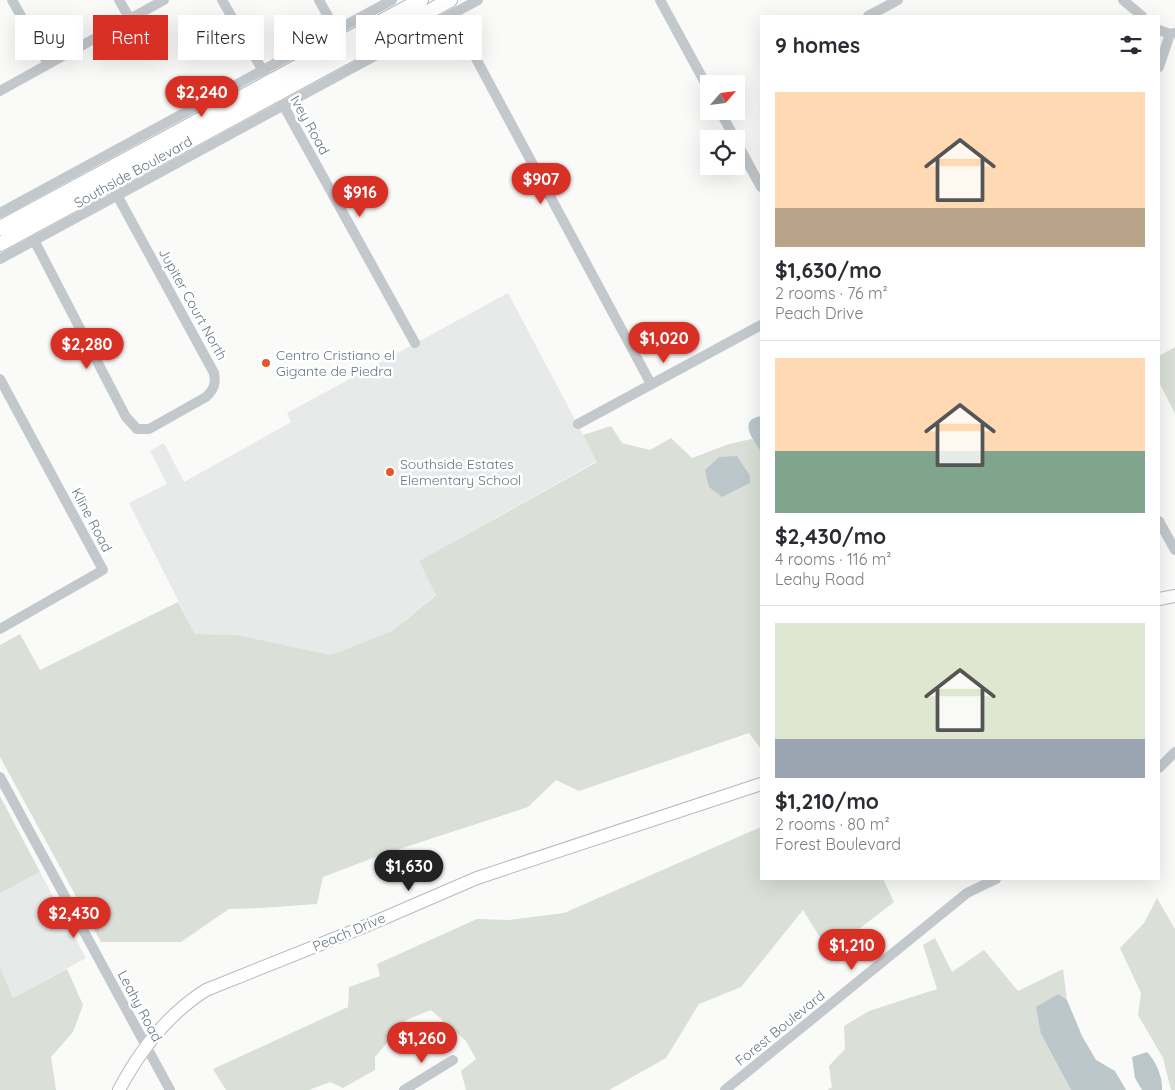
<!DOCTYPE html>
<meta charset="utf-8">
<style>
body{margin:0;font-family:Quicksand,sans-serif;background:#f7f7f7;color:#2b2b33;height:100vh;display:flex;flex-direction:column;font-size:19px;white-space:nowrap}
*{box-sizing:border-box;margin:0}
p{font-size:16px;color:#7c7c81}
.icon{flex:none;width:28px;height:28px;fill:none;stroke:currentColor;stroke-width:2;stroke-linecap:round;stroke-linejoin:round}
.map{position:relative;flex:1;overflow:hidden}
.details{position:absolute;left:760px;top:15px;width:400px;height:865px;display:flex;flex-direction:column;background:#fff;border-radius:0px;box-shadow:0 5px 20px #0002}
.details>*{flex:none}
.banner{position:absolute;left:15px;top:15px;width:475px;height:45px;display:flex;gap:10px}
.needle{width:32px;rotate:62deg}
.fabs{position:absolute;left:700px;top:75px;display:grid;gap:10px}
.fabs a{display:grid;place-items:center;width:45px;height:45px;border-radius:0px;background:#fff;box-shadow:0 5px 20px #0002;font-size:25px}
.price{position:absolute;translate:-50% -42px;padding:0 11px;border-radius:18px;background:#d93025;color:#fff;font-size:16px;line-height:32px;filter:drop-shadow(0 1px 2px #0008)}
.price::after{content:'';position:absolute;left:50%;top:30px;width:15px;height:11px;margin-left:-8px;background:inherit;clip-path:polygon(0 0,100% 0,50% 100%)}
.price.selected{background:#222;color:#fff}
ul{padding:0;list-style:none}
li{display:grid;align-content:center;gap:10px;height:265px;padding:0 15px}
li+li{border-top:1px solid #e1e1e2}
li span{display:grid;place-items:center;height:155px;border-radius:0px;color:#555}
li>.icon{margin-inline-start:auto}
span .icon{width:90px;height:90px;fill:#fffc;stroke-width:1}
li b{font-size:21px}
h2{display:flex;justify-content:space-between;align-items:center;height:60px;padding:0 15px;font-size:21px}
.pill{padding:0 18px;border-radius:0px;background:#fff;box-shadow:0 5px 20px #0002;font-size:18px;line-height:45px}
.pill.selected{background:#d93025;color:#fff}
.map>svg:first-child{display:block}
.built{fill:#e8e9e9}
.green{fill:#dadfd7}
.water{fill:#bbc7cb}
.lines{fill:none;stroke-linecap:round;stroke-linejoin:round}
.major-casing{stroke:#b5babe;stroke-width:14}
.highway-casing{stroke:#b4b9bd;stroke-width:16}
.minor{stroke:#c3c8cc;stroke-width:10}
.major{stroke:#fff;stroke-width:12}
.highway{stroke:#fff;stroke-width:14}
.poi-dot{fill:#e4572e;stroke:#fff;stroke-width:2}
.labels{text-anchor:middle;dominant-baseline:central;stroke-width:5;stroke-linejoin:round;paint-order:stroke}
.street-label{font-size:14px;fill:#657683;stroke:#fff}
.poi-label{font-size:14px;fill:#657683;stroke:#fff;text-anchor:start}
</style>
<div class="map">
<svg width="1175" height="1090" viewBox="0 0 1175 1090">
<rect width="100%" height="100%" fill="#fafaf8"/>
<path class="built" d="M508,293L597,461L419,561L436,594L394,630L331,655L237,635L195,634L129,503L167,484L150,451L164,443L184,482L291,422L287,413Z
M40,872L86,958L13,998L0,967V893Z"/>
<path class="green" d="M1175,347V414L1159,382V356Z
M611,426L622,443L650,450L671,438L692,458L729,444L752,439L761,449V749L749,733L579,791L556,780L528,807L378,856L323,877L317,904L261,908L229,909L181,942H101L0,757V645L20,634L40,670L178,602L195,634L237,635L331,655L394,630L436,595L419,561L597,462L583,435Z
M0,796L40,872L0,893Z
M761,827V879H883L894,902L829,952L803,910L741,987L699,1004L666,1058L609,1090H466L461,1071L476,1059L466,1041L431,1010L406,1020L375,1057V1070L343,1088L330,1082L309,1090H226L213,1069L348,1007L349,987L380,976L377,964L477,919L509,920L564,913Z
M1157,898L1175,929V1090H1171L1163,1058L1138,1015L1141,993L1120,948L1144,923Z
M935,938L952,972L984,950L1018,991L1063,969L1067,1000L1057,994L1041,1034L1071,1090H827L832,1087L829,1066L845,1049L844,1026L869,1011L937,989L923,945Z
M0,967L13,998L67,969L83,1005L73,1032L51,1057L56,1090H0Z"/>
<path class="water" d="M761,416V449L760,450C752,438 738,420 761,416Z
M737,456L750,476V483L722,497L709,487L705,470L719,457Z
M1058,994L1067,1000L1082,1036L1096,1060L1115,1071L1126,1090H1071L1041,1034L1036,1007Z
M1147,1052C1156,1061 1163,1078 1162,1090H1142L1135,1078L1132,1057Z"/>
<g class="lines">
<defs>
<path id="major" d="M1159,599L1175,596
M119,1090C140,1050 168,1014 206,990L361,928L477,878L761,784"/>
<path id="highway" d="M0,228L421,0
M0,244L450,0"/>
</defs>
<use href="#major" class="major-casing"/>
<use href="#highway" class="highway-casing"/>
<path class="minor" d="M12,0L48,64
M119,0L130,19
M222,0L266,76
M319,0L336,31
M660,0L709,90
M1123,0L1142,16
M452,14L651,384
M868,16L898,0
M1159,30L1170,34L1175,33
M1159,67L1170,34
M0,91L164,0
M281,101L415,343
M720,111L735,139
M736,141L761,187
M13,206L34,240L126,417L137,429H149L206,397C214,389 216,384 214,373L117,195
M0,213L392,0
M0,259L478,0
M0,379L103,570L0,629
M578,424L761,325
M1159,521L1175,550
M1159,768L1175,752
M0,777L170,1090
M404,1090L453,1060
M725,1090L967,893L996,879"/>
<use href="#major" class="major"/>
<use href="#highway" class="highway"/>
</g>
<g class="poi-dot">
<circle cx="266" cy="363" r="5"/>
<circle cx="390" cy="472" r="5"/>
</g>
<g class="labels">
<g class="street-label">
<text transform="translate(310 125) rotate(61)">Ivey Road</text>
<text transform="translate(133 172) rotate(-29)">Southside Boulevard</text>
<text transform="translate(193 304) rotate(61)">Jupiter Court North</text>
<text transform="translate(92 520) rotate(62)">Kline Road</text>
<text transform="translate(349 932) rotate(-23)">Peach Drive</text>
<text transform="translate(140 1006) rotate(62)">Leahy Road</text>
<text transform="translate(780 1028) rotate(-39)">Forest Boulevard</text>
</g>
<g class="poi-label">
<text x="276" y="355">Centro Cristiano el<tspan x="276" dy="16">Gigante de Piedra</tspan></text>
<text x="400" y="464">Southside Estates<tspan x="400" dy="16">Elementary School</tspan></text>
</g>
</g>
</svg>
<div class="fabs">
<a><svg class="needle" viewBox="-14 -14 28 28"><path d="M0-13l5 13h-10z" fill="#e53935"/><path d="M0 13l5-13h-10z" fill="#7c7c81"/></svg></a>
<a><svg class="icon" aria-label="locate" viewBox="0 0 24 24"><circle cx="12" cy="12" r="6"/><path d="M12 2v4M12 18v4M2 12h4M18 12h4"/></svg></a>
</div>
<b class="price" style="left:202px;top:118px">$2,240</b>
<b class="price" style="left:541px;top:205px">$907</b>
<b class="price" style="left:360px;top:218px">$916</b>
<b class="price" style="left:664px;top:364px">$1,020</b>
<b class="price" style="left:87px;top:370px">$2,280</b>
<b class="price selected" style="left:409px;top:892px">$1,630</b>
<b class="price" style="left:74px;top:939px">$2,430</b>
<b class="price" style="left:852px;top:971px">$1,210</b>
<b class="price" style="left:422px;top:1064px">$1,260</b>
<div class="banner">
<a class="pill">Buy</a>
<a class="pill selected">Rent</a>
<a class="pill">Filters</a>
<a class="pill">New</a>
<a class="pill">Apartment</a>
</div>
<section class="details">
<h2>9 homes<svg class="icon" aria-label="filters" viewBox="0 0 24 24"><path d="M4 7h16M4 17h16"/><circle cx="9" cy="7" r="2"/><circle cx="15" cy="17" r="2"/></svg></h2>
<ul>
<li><span style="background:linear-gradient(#ffd9b3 75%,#b9a48a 0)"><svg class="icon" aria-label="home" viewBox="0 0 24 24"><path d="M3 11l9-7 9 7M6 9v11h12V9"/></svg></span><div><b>$1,630/mo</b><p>2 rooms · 76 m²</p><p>Peach Drive</p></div></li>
<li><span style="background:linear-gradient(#ffd9b3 60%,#7fa58c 0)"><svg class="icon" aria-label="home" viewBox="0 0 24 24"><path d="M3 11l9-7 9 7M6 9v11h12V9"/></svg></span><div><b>$2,430/mo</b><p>4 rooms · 116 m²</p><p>Leahy Road</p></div></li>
<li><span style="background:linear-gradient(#dfe7d0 75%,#9aa5b1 0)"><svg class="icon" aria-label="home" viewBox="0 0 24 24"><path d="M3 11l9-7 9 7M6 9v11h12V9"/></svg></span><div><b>$1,210/mo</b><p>2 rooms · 80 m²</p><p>Forest Boulevard</p></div></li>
</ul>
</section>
</div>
